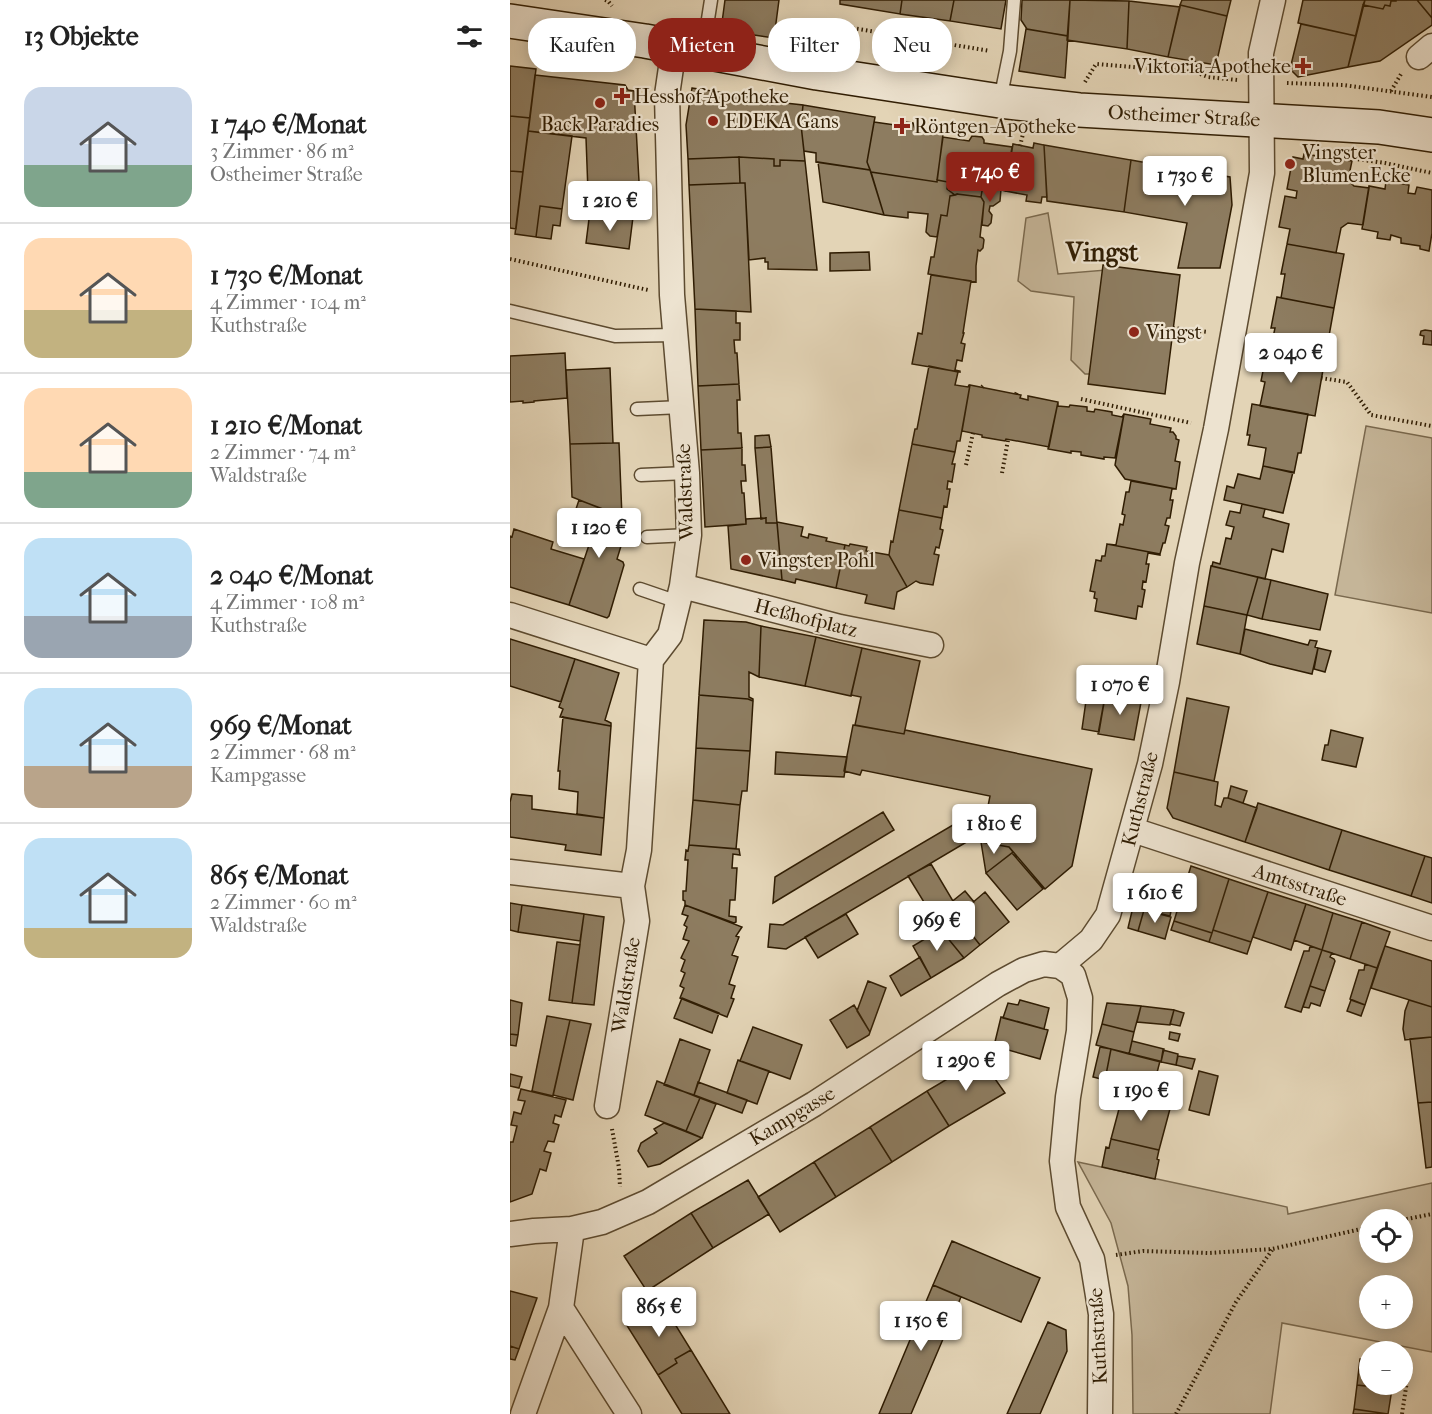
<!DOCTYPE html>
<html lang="de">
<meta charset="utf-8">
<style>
body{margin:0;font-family:"IM FELL French Canon",serif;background:#f2f2f2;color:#222;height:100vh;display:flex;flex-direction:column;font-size:22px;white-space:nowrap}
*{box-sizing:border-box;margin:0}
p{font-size:20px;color:#767676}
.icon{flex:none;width:33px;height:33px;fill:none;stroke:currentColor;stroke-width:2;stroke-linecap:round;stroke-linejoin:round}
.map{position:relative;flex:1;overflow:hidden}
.sheet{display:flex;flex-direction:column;background:#fff;width:510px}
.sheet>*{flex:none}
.guide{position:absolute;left:18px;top:18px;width:570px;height:54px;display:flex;gap:12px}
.buttons{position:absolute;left:849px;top:1209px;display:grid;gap:12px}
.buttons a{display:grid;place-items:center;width:54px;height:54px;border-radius:50%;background:#fff;box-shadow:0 3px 15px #0003;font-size:30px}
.price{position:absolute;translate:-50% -51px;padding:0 14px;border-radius:6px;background:#fff;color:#222;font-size:20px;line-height:39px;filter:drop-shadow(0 2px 3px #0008)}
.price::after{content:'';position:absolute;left:50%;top:36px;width:18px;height:14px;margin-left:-9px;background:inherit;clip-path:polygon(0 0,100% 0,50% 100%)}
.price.current{background:#8f2418;color:#fff}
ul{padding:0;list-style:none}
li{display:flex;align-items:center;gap:18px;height:150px;padding:0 24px}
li+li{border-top:2px solid #e0e0e0}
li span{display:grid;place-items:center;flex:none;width:168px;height:120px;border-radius:18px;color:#555}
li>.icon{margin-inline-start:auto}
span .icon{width:72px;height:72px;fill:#fffc;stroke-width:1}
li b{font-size:26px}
h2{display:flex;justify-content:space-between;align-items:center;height:72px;padding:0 24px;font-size:26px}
.pill{padding:0 21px;border-radius:24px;background:#fff;box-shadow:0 3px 15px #0003;font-size:21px;line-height:54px}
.pill.current{background:#8f2418;color:#fff}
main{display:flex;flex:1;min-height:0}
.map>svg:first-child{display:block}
.green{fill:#c5b598;stroke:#7a694e;stroke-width:1.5;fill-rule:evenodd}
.building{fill:#8d7c60;stroke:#301d03;stroke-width:1.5}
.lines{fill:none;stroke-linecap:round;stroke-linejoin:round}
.lane-casing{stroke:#5d4b30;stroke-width:15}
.street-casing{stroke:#5d4b30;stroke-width:27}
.secondary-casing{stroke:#301d03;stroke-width:36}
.path{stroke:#301d03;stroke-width:4;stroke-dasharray:1.5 3;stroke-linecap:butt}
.lane{stroke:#ede3d0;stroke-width:12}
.street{stroke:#ede3d0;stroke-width:24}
.secondary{stroke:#ede3d0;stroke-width:33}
.poi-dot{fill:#8f2418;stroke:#ede3d0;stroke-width:2}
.labels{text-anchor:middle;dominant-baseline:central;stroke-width:4.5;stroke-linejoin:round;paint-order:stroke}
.poi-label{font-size:20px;fill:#301d03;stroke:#ede3d0;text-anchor:start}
.street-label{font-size:20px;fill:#301d03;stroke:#ede3d0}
.district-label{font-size:26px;font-weight:bold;fill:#301d03;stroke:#ede3d0}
</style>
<main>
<section class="sheet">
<h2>13 Objekte<svg class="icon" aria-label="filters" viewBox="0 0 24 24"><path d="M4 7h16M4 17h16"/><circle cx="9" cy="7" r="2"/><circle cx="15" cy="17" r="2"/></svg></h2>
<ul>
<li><span style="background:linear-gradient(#c9d6e8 65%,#7fa58c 0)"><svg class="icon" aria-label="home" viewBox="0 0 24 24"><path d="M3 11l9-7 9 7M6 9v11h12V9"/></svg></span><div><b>1 740 €/Monat</b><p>3 Zimmer · 86 m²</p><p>Ostheimer Straße</p></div></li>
<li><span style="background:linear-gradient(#ffd9b3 60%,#c2b280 0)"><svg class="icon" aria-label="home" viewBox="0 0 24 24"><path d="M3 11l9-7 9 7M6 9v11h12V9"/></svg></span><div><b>1 730 €/Monat</b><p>4 Zimmer · 104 m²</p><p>Kuthstraße</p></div></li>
<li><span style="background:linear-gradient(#ffd9b3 70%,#7fa58c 0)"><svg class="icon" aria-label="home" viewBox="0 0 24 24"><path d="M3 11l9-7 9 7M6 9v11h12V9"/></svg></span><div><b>1 210 €/Monat</b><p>2 Zimmer · 74 m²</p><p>Waldstraße</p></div></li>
<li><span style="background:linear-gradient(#bfe0f5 65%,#9aa5b1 0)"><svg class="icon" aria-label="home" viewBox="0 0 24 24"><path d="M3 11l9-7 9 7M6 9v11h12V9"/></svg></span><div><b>2 040 €/Monat</b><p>4 Zimmer · 108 m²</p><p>Kuthstraße</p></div></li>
<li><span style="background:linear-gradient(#bfe0f5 65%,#b9a48a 0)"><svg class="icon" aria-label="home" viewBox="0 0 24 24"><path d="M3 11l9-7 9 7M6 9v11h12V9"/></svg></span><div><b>969 €/Monat</b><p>2 Zimmer · 68 m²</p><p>Kampgasse</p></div></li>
<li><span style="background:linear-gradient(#bfe0f5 75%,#c2b280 0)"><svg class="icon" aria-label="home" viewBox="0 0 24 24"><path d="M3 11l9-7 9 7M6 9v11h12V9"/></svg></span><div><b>865 €/Monat</b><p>2 Zimmer · 60 m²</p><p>Waldstraße</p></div></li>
</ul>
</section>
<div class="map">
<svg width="922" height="1414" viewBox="0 0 922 1414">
<rect width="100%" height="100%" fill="#e3d4b6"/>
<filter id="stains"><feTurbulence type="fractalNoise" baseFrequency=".00333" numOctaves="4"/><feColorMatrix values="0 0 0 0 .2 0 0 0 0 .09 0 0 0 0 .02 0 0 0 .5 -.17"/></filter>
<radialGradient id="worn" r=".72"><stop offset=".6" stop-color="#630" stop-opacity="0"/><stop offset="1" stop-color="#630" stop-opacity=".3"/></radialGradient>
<path class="green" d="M538,213L548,274L596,270L584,374H575L561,360L564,297L521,291L508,281L516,218Z
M856,426L922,438V613L825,595Z
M568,1162L777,1207L778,1214L922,1183V1352L772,1323L760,1414H623L622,1335L618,1286L601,1223ZM860,1220H892V1252H860ZM860,1286H892V1318H860Z"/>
<path class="building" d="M215,0H269L264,38L211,30Z
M330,0H392L390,14L330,4Z
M392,0H444L440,21L390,14Z
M444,0H496L491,29L440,21Z
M512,0H560L558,36L517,29L511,20Z
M560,0L619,1L617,49L557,40Z
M672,0H721L717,16L670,5Z
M793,0H855L846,36L788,23Z
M855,0H886V1H881L880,6L875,5L873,9L853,5Z
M886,0H907L922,18V25L870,61L838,67L853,5L873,9L875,5L880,6L881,1H886Z
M907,0H922V18Z
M619,1L670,7L658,57L617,49Z
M670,5L717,16L706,65L658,57Z
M791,24L846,36L838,67L788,77L780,69Z
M516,29L558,36L555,78L509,71Z
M0,66L26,69L20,118L0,116Z
M25,75L115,85L118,90L124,91L131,217L79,219L76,138L18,131Z
M182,88L261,100L262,105L275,103L293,105L291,125L295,161L270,160V166H264V159L229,157L178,159L176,125Z
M293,105L365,117L357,162L360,170L306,162V153L294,151L291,125Z
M0,116L20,118L13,172L0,171Z
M364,122L392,126L395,122L403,123L405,129L414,131L415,129L424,130L425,133L433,134L427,182L361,172L357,162Z
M18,131L62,136L52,209L30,206L26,237L5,234Z
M462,136L472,137L474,140V143L502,147L495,191L482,187V189L476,188L472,191L471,197L447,194L445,195L437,189L438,182L427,180L433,137L459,141Z
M524,143L534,145L537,197H532L531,203L516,201L517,195L495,191L503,144L523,148Z
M534,145L621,160L614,212L537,201Z
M794,154L842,161L838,180L844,186L859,188L853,225L838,223L831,228L826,253L777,244L780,229L769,227L775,196L786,198L787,191L777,189L783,157L793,159Z
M229,157L230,183L179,185L178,159Z
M229,157L264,159V166H270V160L295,161L307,270L258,269V262H255V258L239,260L235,183H230Z
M621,160L676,170L681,164L690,172L720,177L722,205L710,268H668L677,223L614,212Z
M308,162L360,170L374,215L313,202Z
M0,171L13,172L6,229L0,228Z
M361,172L427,182V180L438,182L437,189L445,195L440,196L437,216L431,215L427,237L420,236L416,232L418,214L398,212V218L374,215Z
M876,181L899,185L898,193L905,194L907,187L922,190V233L919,251L910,249V246L891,243V238L881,235L880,240L867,238L868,232L852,229L859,186L875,189Z
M230,183H235L241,312L185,309L179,185Z
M482,187L491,189L490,201L483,206H480L479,211L482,215L481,223L478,226L472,225L474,202L471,197L472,191L476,188L482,189Z
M447,194L471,197L474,202L470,237L473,238L474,240L473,248L470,251L468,250L466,266V282L418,274L421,257H424L431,215L437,216L440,196Z
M30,206L52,209L50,226L43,225L41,239L26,237Z
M123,217L119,249L76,243L79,219Z
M777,244L834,254L824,308L771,298L775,274H771Z
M359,252L360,270L320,271V253Z
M593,265L670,275L655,394L578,384Z
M421,275L461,281L453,333H454L451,343L455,344L452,361L447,360L445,370L450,371V372L402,364L408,333L412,334Z
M767,297L824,308L814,364L760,352L765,328H761Z
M185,309L226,311V323H230V340H224L225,353H227L229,384L188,386Z
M915,330L922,331V345L913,344L914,336L910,335L911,331Z
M757,351L814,364L805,416L750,406L755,382L751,381Z
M55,353L57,398L24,401V402L13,403V401L0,402V356Z
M419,366L448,372L445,385L458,387L459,385H460L450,441H447L445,452L402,444L405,429H407Z
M100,368L103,443L60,444L56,370Z
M229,384L230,400H227L228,433H231L232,448L191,450L188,386Z
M460,385L511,395L510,398L518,400V396L548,402L539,447L496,439L495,441L472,437V435L452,431Z
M548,402V406L559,407L560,405L577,407V411L584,412L585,409L602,412V415L612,417L614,414L605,458L594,457V459L571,455V452L561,451V453L538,449Z
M742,404L798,414L791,453H788L784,473L753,466L756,448L738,445L740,435H737Z
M614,414L641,419L640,424L661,428L660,432H663L666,436V439L669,440L665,461L670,462L666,489L615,479L605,465Z
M259,435L261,447L245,448V436Z
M103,443H109L112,517L62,497L60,444Z
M402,444L445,452L442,464H445L442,482L438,481L437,489H440L437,507L434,506L432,518L389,510Z
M261,447L267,523H256V518L251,519L245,448Z
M232,448V465H235L236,481H231L232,493H234L236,524L195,527L191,450Z
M753,466L783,472L773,513L714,500L717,486L724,488L728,474L750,479Z
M621,481L666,489H662L660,500H663L660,518H657L655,525L659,526L655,543H653L650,554L597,544L606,545L610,524L613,525L615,515L612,514L616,492H619Z
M69,500L117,518L109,546H111L107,559L113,562L114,565L99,616L97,618L59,605L81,539L66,534L70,521L63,518Z
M732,504L755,509L753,517L779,524L773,552L762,549L755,579L702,566L703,562L710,564L716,538L721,539L724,527L716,525L720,511L730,513Z
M389,510L432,518L430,529L433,530L429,548L426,547L424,554L429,555L423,585L410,583L406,581L397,587L379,555L381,541L383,542Z
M256,518V523H267L272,580L221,569L218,526L236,524V519Z
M267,522L293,527L291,536L298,538L299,534L317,538L316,541L335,545L326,588L286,579L285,583L272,580Z
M4,529L43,542L41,549L74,559L59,605L0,587V536L2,537Z
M340,544L357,547L356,551L379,555L397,587L387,592L384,609L355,603L357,595L326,588L335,545L339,546Z
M597,544L650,554V555L638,553L636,564H639L636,582L633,581L632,589L635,590L632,607L628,606L626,619L585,611L587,599L584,598L585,592L580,591L586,560L591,561L592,556H595Z
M701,566L748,577L737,615L694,606Z
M748,577L761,580L752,619L737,615Z
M761,580L818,594L810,630L752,619Z
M694,606L737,615L730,654L687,644Z
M194,620L236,622L251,626L249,677L239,672V697L243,699V701L238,699L189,695Z
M251,626L306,637L295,686L249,677Z
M735,629L798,645L800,640L807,641L805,647L808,648L802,674L760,664L730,654Z
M306,637L352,648L341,696L295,686Z
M0,639L65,659L51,702L0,686Z
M352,648L410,661L394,734L345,725L351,697L341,695Z
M808,648L821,651L815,672L804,669Z
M65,659L109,673L95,720L101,723V726L50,717L53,709L49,707Z
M578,687L596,691L589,732L572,729Z
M596,691L632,697L624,740L588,734Z
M189,695L238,699L243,701L240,751L186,748Z
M677,698L719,707L704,781L664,772Z
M53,717L101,726L94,818L67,814L68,792L49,789L50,771H48Z
M343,725L394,734L395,730L582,769L562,866L535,889L499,847L471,842L480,796L352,770L350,775L334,771Z
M821,730L853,738L846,767L812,760L815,745H818Z
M186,748L240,751L237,791H232L230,805L183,800Z
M266,752L337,757L334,777L265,774Z
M664,772L708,782L705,805L711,807L714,798H718L747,808L735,842L663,818L657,808Z
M721,786L737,791L733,803L718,798Z
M2,794L22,796V809L94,818L91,855L55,850L56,845L0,837V802Z
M183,800L230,805L226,849L179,845Z
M748,803L832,830L819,870L735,842Z
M373,812L384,830L263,903L265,877Z
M448,822L460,840L276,949L258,947L260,924L273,925Z
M832,830L915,856L901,896L819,870Z
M471,842L499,847L503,852L476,873Z
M179,845L229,849L230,855L223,854L222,868H227L225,900H220L219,916L226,917V922L224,923L175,905V901L173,900V891H176L178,860H175L176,850L178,851Z
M502,853L533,889L507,910L476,873Z
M915,856L922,858V903L901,896Z
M421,864L443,901L423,917L398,876Z
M681,866L719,879L702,933L664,921Z
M630,879L664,887L658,911H661L660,916L623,907Z
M719,879L758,892L741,942L703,930Z
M455,891L464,902L447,915L445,911L427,925L423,917Z
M475,892L499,922L470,945L447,916Z
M758,892L796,904L781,950L743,937Z
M0,903L12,905L8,932L0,930Z
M796,904L823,913L812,950L784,940Z
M12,905L74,914L70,941L8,932Z
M175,905L232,927L226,936L229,937L222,955L228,957L219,984L225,986L221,998L224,999L217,1017L170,998L174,988L170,986L175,973L171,971L175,960L171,958L179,941L173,939L177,927L174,925L178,916L172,914Z
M623,907L634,910L628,931L618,928Z
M634,910L661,917L655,939L628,931Z
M445,911L447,915V916L470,945L454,958L427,925Z
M823,913L852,922L840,959L812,950Z
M74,914L94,917L84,1005L62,1003Z
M336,914L348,934L308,958L295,937Z
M664,921L702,933L699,942L661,930Z
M852,922L880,932L867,968L840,959Z
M427,925L454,958L421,978L403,946L415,939L413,934Z
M703,930L741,942L737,954L699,942Z
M47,942L70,945L62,1003L39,1000Z
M800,946L812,950L791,1012L775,1007L794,951H799Z
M875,946L922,961V1007L861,988Z
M812,950L822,953L820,957L824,959L825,961L815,991L800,986Z
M410,957L421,978L391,996L380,976Z
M855,964L867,968L855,1005L840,999L849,970H854Z
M358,981L376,988L360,1032L347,1011Z
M800,986L815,991L810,1006L801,1003L799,1008L793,1007Z
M172,998L209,1013L202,1033L164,1018Z
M0,1000L12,1003L8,1035L0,1034Z
M510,1000L539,1008L534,1029L493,1018L498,1003L508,1005Z
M841,1000L855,1005L851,1016L837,1011Z
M899,1000L922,1007V1037L895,1040L893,1029L895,1011Z
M597,1003L631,1006L624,1032L592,1024Z
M344,1005L360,1032L359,1035L337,1048L320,1020Z
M631,1006L664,1010L660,1025L627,1022Z
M664,1010L674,1013L670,1026L660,1024Z
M37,1016L60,1020L43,1096L22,1091Z
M491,1017L538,1030L530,1059L484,1046Z
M60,1020L81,1024L63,1100L43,1095Z
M592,1024L624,1032L619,1054L586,1045Z
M243,1027L292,1045L280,1079L230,1061Z
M660,1032L670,1034L668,1041L659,1039Z
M0,1034L8,1035L6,1046L0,1045Z
M922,1037V1102L908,1103L900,1039Z
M170,1039L200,1050L184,1095L154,1085Z
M622,1041L654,1049L651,1062L619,1054Z
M590,1047L601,1049L595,1080L583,1077Z
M601,1049L650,1061L640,1100L613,1094L615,1085L595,1080Z
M653,1050L668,1054L666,1065L651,1062Z
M668,1056L685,1059L682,1069L666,1065Z
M471,1059L495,1093L439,1126L417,1091Z
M228,1060L259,1071L247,1104L217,1093Z
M689,1071L708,1076L699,1115L679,1110Z
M0,1074L12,1077L9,1088L0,1086Z
M147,1081L190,1098L176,1131L135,1115Z
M188,1082L237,1100L232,1113L184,1095Z
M11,1089L56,1100L51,1117L45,1115L43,1123L49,1125L44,1142L38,1141L34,1151L41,1153L36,1171L30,1169L22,1194L0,1202V1142H3L7,1126L1,1125L4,1112L11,1114L15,1101L8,1100Z
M417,1091L439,1126L382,1162L360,1127Z
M613,1094L661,1105L649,1150L601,1139Z
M190,1098L206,1104L192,1138L176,1131Z
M922,1102V1167L916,1168L908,1103Z
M154,1123L192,1138L150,1164L138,1167L128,1151L131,1143L147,1133L144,1129Z
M360,1127L382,1162L326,1197L304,1162Z
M601,1139L649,1150L647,1159L649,1160L645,1179L592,1167L596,1147L599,1148Z
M304,1162L326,1197L270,1232L248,1197Z
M238,1180L259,1214L203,1248L181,1213Z
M181,1213L203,1248L143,1287L152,1303L150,1302L146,1305L114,1256Z
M442,1241L530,1278L511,1322L423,1285Z
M423,1285L451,1297L401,1414H369Z
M0,1291L27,1298L9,1349L0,1346Z
M150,1302L152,1303L181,1350L165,1359L167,1363L148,1375L116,1324Z
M538,1322L556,1330L557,1351L530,1414H497Z
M0,1346L9,1349L5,1360L0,1359Z
M181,1350L220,1414H172L148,1375L167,1363L165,1359Z
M850,1359L860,1360V1384H882V1389L847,1385Z
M847,1385L882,1389L878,1414L844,1409Z
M844,1409L878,1414H843Z"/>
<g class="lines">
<defs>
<path id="lane" d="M193,51L201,0
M490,100L500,51L504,0
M0,311L105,336L166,335
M127,409L172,407
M131,475L177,473
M137,537L179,535
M130,589L168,602"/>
<path id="street" d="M909,57L922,46
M172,586L330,627L421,645
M0,615L141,660
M623,830L922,928
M0,872L122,886
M550,966L581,940L598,915L640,764L657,682L677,563L706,429L752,173L751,53L763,0
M97,1106L127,921L122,886L129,850L141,660L160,635L172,586L179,535L177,473L162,295L157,95L164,47
M0,1234L24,1231L62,1229L92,1222L138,1202L304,1104L488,984L514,970L534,964L550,966L563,975L570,998L569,1031L558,1097L552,1161L558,1207L582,1259L591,1314L590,1414
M51,1308L119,1414
M13,1414L51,1308L62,1229"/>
<path id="secondary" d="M0,21L135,41L307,73L490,101L569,110L869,127L922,135"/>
</defs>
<use href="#lane" class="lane-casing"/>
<use href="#street" class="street-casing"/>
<use href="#secondary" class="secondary-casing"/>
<path class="path" d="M95,0L98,1L102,6
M276,37L300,21L480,51
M575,82L586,64L685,72L698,77L727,80
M777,83L833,85L922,97
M881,91L891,74
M510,146L513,134
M839,158L875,163L922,173
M0,259L138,290
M663,328L698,332
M742,367L754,369
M811,378L837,382L861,415L922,426
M472,387L473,386
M506,394L507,392
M571,399L681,423
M456,465L463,433
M492,473L498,440
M572,668L634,678
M102,1129L109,1168L110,1187
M892,1220L922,1214
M606,1255L633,1251L699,1253L762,1249L860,1227
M666,1414L726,1302L762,1250
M892,1414L897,1381"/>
<use href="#lane" class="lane"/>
<use href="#street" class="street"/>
<use href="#secondary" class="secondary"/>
</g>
<g class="poi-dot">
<path d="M790 57h6v6h6v6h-6v6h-6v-6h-6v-6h6z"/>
<path d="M109 87h6v6h6v6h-6v6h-6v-6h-6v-6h6z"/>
<circle cx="90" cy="103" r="6"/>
<circle cx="203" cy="121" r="6"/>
<path d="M389 117h6v6h6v6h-6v6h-6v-6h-6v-6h6z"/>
<circle cx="780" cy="164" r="6"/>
<circle cx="624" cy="332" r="6"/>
<circle cx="236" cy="560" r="6"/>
</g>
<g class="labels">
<g class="poi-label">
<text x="781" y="66" text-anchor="end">Viktoria-Apotheke</text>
<text x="124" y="96">Hesshof-Apotheke</text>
<text x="215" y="121">EDEKA Gans</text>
<text x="90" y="124" text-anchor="middle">Back Paradies</text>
<text x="404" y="126">Röntgen-Apotheke</text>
<text x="792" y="152">Vingster<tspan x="792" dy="23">BlumenEcke</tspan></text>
<text x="636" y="332">Vingst</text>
<text x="248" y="560">Vingster Pohl</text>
</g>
<g class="street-label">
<text transform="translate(674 116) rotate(3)">Ostheimer Straße</text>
<text transform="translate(175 492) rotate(-92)">Waldstraße</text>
<text transform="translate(296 618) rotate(14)">Heßhofplatz</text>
<text transform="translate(630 799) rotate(-76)">Kuthstraße</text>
<text transform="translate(790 885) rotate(18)">Amtsstraße</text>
<text transform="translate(116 985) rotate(-81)">Waldstraße</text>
<text transform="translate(282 1116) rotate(-31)">Kampgasse</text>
<text transform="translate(588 1336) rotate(-93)">Kuthstraße</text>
</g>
<g class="district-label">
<text x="592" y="252">Vingst</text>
</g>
</g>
<rect width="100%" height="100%" filter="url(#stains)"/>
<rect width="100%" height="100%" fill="url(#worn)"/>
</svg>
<div class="buttons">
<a><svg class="icon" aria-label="locate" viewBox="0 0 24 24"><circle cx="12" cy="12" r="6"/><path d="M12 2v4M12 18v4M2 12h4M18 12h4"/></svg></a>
<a>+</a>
<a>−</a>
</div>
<b class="price current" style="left:480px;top:203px">1 740 €</b>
<b class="price" style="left:675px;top:207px">1 730 €</b>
<b class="price" style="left:100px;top:232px">1 210 €</b>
<b class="price" style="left:781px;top:384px">2 040 €</b>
<b class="price" style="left:89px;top:559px">1 120 €</b>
<b class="price" style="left:610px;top:716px">1 070 €</b>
<b class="price" style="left:484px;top:855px">1 810 €</b>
<b class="price" style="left:645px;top:924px">1 610 €</b>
<b class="price" style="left:427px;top:952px">969 €</b>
<b class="price" style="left:456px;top:1092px">1 290 €</b>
<b class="price" style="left:631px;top:1122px">1 190 €</b>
<b class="price" style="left:149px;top:1338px">865 €</b>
<b class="price" style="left:411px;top:1352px">1 150 €</b>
<div class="guide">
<a class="pill">Kaufen</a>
<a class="pill current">Mieten</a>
<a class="pill">Filter</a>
<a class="pill">Neu</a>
</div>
</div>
</main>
